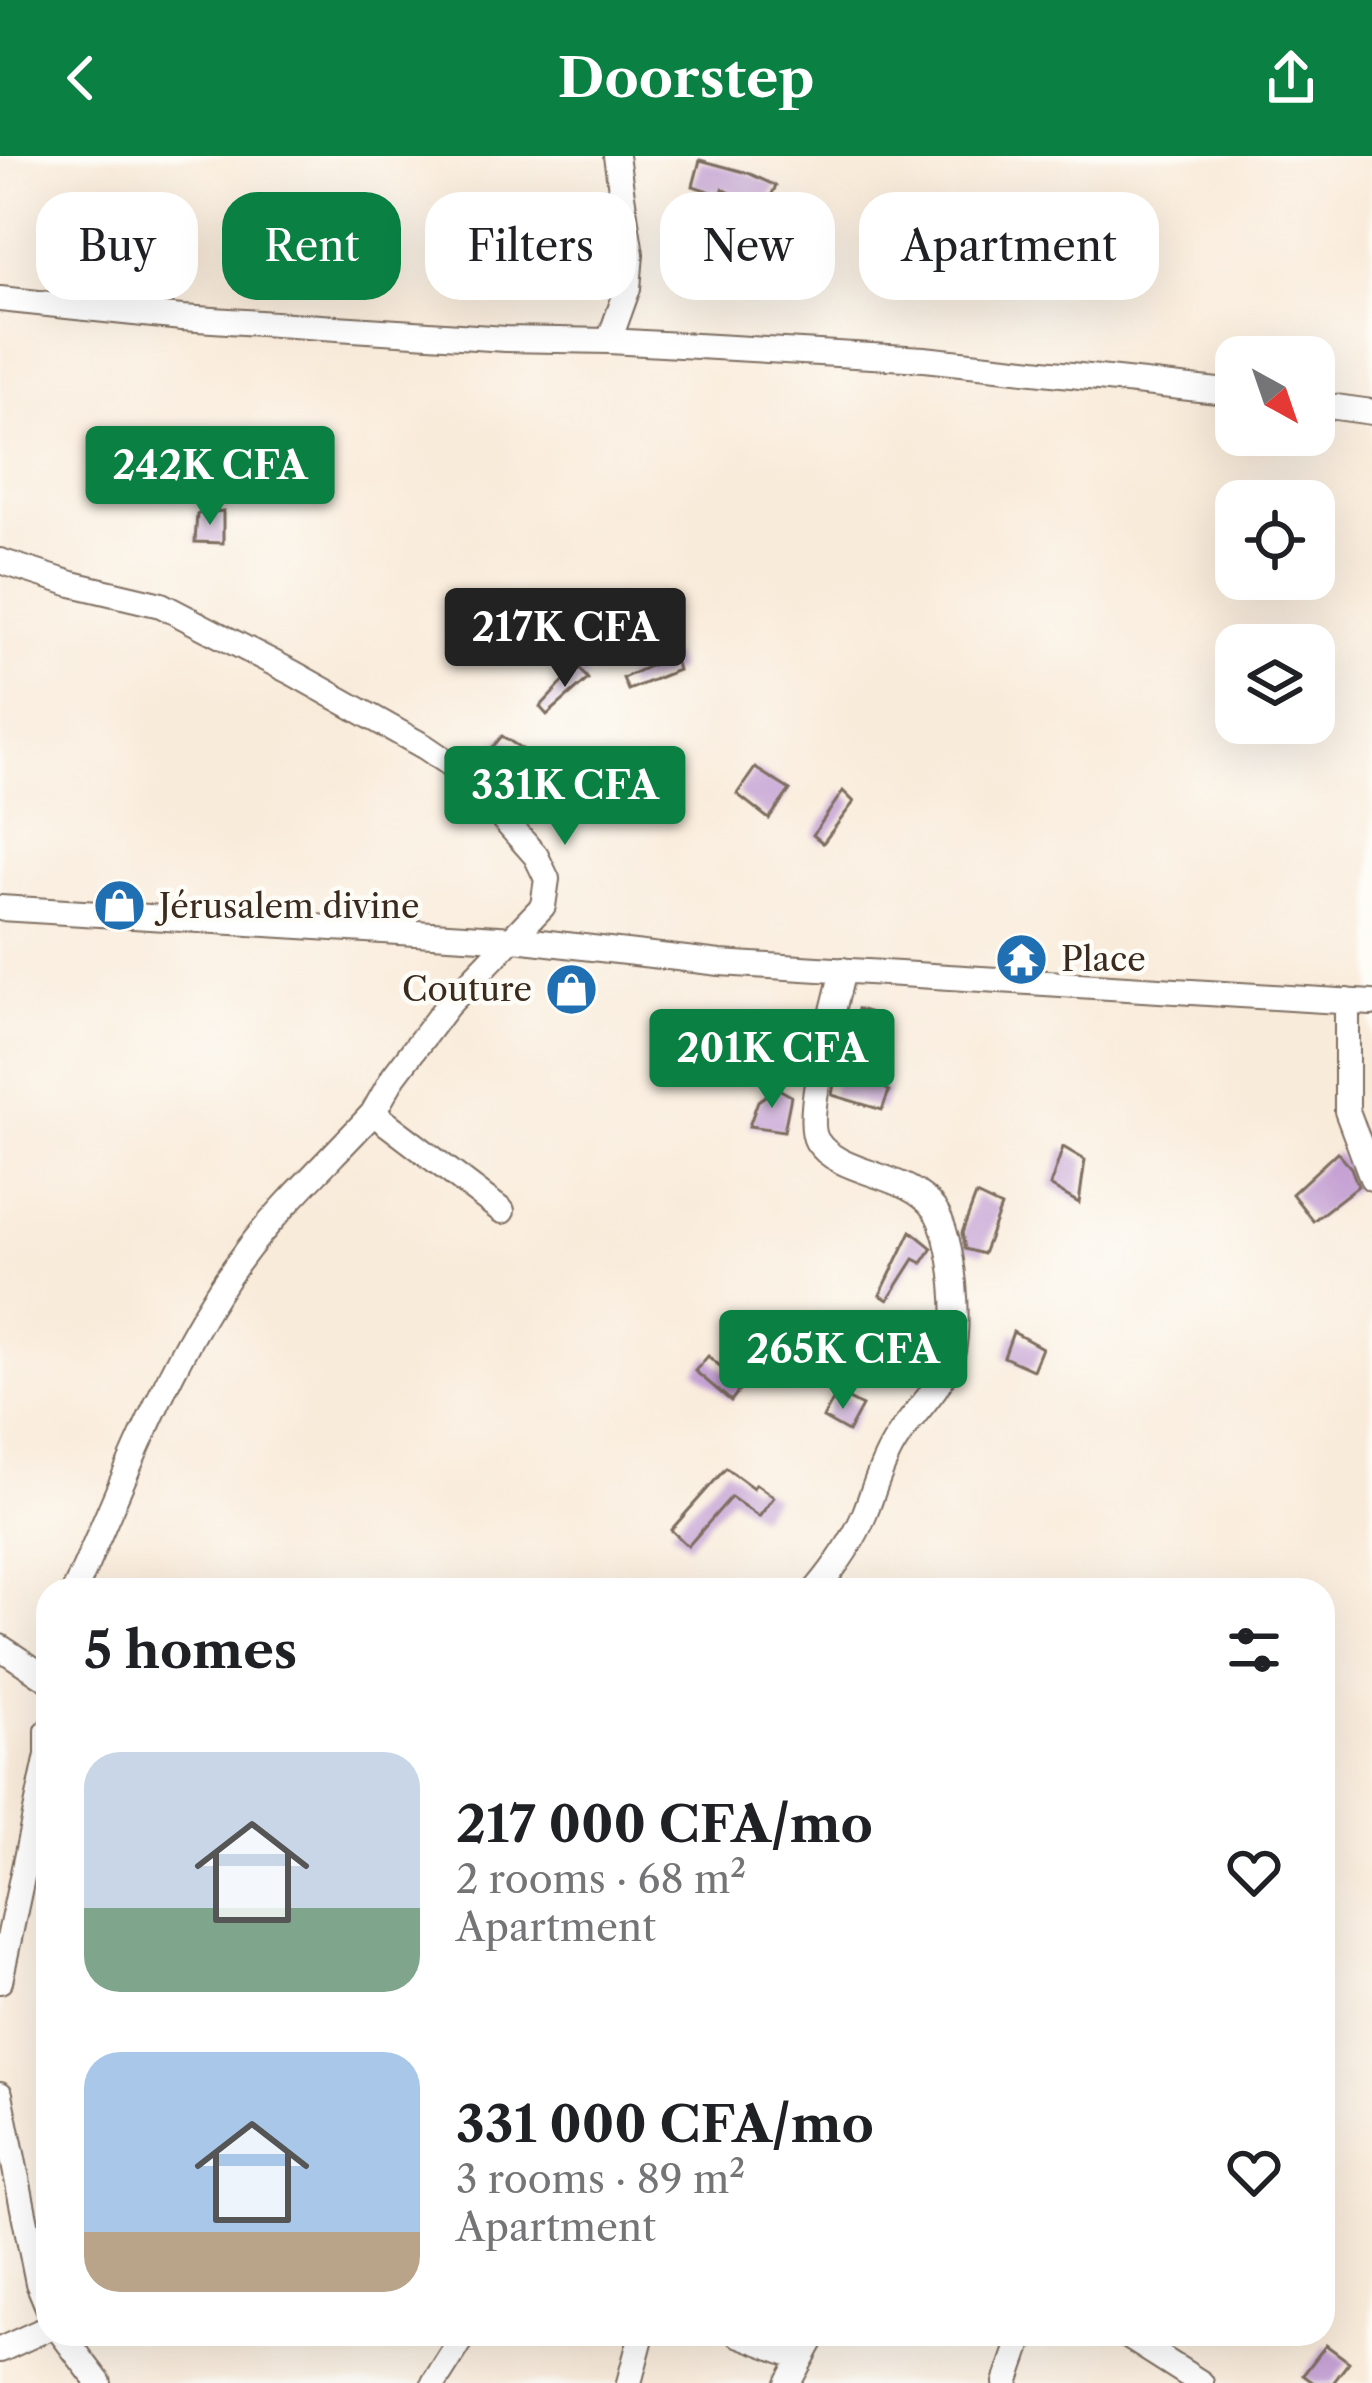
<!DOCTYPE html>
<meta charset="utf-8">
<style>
body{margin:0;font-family:"Libre Caslon Text",serif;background:#f6f6f6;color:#202124;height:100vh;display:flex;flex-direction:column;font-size:45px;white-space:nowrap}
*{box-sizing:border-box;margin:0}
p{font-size:39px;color:#757577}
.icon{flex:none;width:66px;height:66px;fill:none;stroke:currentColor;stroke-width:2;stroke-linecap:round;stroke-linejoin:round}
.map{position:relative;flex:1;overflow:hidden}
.details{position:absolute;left:36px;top:1422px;width:1299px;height:768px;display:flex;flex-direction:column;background:#fff;border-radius:36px;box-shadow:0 12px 48px #0002}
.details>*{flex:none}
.banner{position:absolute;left:36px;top:36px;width:1302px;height:108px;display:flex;gap:24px}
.needle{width:78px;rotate:140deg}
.fabs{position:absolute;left:1215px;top:180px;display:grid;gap:24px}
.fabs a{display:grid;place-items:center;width:120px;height:120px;border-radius:24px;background:#fff;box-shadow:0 12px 48px #0002;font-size:60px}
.price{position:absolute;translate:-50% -102px;padding:0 27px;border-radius:12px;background:#0b8043;color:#fff;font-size:39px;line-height:78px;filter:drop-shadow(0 3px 6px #0008)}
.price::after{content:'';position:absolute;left:50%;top:72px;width:36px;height:27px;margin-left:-18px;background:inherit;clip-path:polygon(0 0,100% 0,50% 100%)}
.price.current{background:#222;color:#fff}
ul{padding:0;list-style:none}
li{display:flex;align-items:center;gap:36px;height:300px;padding:0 48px}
li span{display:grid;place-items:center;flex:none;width:336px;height:240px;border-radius:36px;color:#555}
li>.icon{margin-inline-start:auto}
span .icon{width:144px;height:144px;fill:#fffc;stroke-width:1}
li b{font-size:51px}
h2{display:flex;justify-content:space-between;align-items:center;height:144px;padding:0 48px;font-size:51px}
.tag{padding:0 42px;border-radius:36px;background:#fff;box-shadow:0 12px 48px #0002;font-size:42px;line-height:108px}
.tag.current{background:#0b8043;color:#fff}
header{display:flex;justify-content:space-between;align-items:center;height:156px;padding:0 48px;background:#0b8043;color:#fff;font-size:54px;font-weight:700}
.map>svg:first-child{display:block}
.building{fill:#c29dd2}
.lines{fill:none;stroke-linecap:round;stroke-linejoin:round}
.minor-casing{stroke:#7e6e60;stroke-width:28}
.minor{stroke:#fff;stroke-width:24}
.labels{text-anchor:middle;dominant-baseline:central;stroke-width:9;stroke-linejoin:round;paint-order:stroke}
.poi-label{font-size:33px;fill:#3b2a1e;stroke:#fdfcf7;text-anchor:start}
</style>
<header><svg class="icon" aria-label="back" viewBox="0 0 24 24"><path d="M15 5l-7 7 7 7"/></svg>Doorstep<svg class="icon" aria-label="share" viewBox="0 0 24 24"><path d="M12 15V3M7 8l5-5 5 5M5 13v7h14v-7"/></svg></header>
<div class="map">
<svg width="1372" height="2227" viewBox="0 0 1372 2227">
<rect width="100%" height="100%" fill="#fdfcf7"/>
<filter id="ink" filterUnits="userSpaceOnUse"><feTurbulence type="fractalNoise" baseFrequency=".00833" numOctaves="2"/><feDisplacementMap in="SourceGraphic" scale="24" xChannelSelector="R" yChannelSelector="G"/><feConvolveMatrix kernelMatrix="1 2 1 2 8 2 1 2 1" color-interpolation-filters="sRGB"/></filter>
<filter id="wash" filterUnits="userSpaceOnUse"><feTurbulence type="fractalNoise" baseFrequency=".004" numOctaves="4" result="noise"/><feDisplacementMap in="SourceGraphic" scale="48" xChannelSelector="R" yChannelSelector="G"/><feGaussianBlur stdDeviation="2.7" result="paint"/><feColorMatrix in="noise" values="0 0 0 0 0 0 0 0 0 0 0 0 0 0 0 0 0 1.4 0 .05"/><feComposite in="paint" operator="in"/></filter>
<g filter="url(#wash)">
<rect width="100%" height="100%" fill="#f9ebda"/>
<g id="blocks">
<path class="building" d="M700,4L748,17L776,30L764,53L723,33L721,39L693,30Z
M223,355V387L195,386L197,358Z
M674,499L678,514L628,534L623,522Z
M578,510L588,523L547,559L540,551Z
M502,580L530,598L511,620L490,594Z
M755,612L790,634L769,663L737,638Z
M843,635L854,646L823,687L813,679Z
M858,853L882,860L865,917L889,935L882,954L832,939L837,910L844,913Z
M777,932L791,940L784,975L749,970L758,945Z
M1063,991L1085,1004L1079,1047L1050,1030Z
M1337,996L1351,1012L1358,1030L1313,1065L1292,1038Z
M976,1039L1001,1051L983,1098L965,1093L962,1077Z
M911,1075L932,1092L922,1107L914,1103L888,1144L880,1139Z
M1013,1176L1042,1192L1033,1214L1004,1201Z
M708,1200L743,1229L731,1245L695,1215Z
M837,1237L862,1250L848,1276L823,1262Z
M726,1312L753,1332L756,1328L774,1341L759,1361L731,1341L688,1390L671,1374Z
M1326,2189L1349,2206L1333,2227H1314L1303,2219Z"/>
</g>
</g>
<g filter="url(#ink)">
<use href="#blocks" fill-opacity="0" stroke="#7e6e60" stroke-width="3"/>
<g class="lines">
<defs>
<path id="minor" d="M0,143L182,162L506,183L609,185L924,203L1236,237
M609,185L628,132L631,98L616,0
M1314,248L1372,256
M0,405L72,428L161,449L293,517L425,591L462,616L536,700L547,723L543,750L447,850L394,920L373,957L502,1055
M0,752L515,783L720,807L1372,847
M1347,845V955L1372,1022
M75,1434C127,1319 171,1193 249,1092C286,1044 332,1002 373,957
M816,1434C835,1411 854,1385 865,1357C874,1334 880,1311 893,1289C909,1261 938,1236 950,1206C962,1174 954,1080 934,1053C908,1016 839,1020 817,985C802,961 836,847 843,814
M0,1491L48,1523
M0,1825L48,1599V1575
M0,1938L38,2127L48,2151
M62,2178L99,2227
M738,2178L801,2202
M1124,2178L1201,2227
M0,2194L48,2172
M434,2227L465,2178
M629,2227L642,2178
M788,2227L815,2178
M1006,2227L1023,2178"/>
</defs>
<use href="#minor" class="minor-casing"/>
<use href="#minor" class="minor"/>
</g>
</g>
<defs>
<symbol id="shop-disc" viewBox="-11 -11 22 22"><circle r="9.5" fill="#1f6fb2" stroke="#fdfcf7"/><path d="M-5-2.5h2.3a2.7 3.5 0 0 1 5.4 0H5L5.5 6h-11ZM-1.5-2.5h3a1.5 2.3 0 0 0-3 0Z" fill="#fff"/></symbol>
<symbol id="temple-disc" viewBox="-11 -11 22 22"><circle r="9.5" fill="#1f6fb2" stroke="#fdfcf7"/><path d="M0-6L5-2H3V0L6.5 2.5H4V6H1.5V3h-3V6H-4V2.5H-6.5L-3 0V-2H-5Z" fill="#fff"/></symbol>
</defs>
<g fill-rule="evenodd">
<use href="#shop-disc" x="90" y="720" width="59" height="59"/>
<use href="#temple-disc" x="992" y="774" width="59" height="59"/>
<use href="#shop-disc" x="542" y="804" width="59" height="59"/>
</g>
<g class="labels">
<g class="poi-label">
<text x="159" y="750">Jérusalem divine</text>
<text x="1061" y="803">Place</text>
<text x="532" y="833" text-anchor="end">Couture</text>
</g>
</g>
</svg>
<div class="fabs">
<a><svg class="needle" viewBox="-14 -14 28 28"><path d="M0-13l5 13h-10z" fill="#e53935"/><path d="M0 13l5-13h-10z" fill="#757577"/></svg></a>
<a><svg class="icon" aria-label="locate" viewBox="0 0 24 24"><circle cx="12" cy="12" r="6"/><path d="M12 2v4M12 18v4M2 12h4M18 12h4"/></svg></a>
<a><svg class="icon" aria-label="layers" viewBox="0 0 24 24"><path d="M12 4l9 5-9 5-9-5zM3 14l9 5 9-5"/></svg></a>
</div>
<b class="price" style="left:210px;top:372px">242K CFA</b>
<b class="price current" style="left:565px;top:534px">217K CFA</b>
<b class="price" style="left:565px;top:692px">331K CFA</b>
<b class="price" style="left:772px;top:955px">201K CFA</b>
<b class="price" style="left:843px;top:1256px">265K CFA</b>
<div class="banner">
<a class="tag">Buy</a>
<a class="tag current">Rent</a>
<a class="tag">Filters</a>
<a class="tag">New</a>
<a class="tag">Apartment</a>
</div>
<section class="details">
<h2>5 homes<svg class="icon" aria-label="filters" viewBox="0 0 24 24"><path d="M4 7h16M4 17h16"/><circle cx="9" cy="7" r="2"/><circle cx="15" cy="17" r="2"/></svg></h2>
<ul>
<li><span style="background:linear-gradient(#c9d6e8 65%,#7fa58c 0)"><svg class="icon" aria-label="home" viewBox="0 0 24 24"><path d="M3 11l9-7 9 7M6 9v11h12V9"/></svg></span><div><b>217 000 CFA/mo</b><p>2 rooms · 68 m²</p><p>Apartment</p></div><svg class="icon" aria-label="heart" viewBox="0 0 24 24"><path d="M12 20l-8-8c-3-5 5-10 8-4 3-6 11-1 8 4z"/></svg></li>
<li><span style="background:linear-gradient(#a9c7e8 75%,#b9a48a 0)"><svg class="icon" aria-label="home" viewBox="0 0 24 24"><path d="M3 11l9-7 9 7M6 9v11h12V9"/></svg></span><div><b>331 000 CFA/mo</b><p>3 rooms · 89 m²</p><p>Apartment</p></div><svg class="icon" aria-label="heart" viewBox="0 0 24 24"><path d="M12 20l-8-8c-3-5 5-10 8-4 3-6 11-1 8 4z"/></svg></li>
</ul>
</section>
</div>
